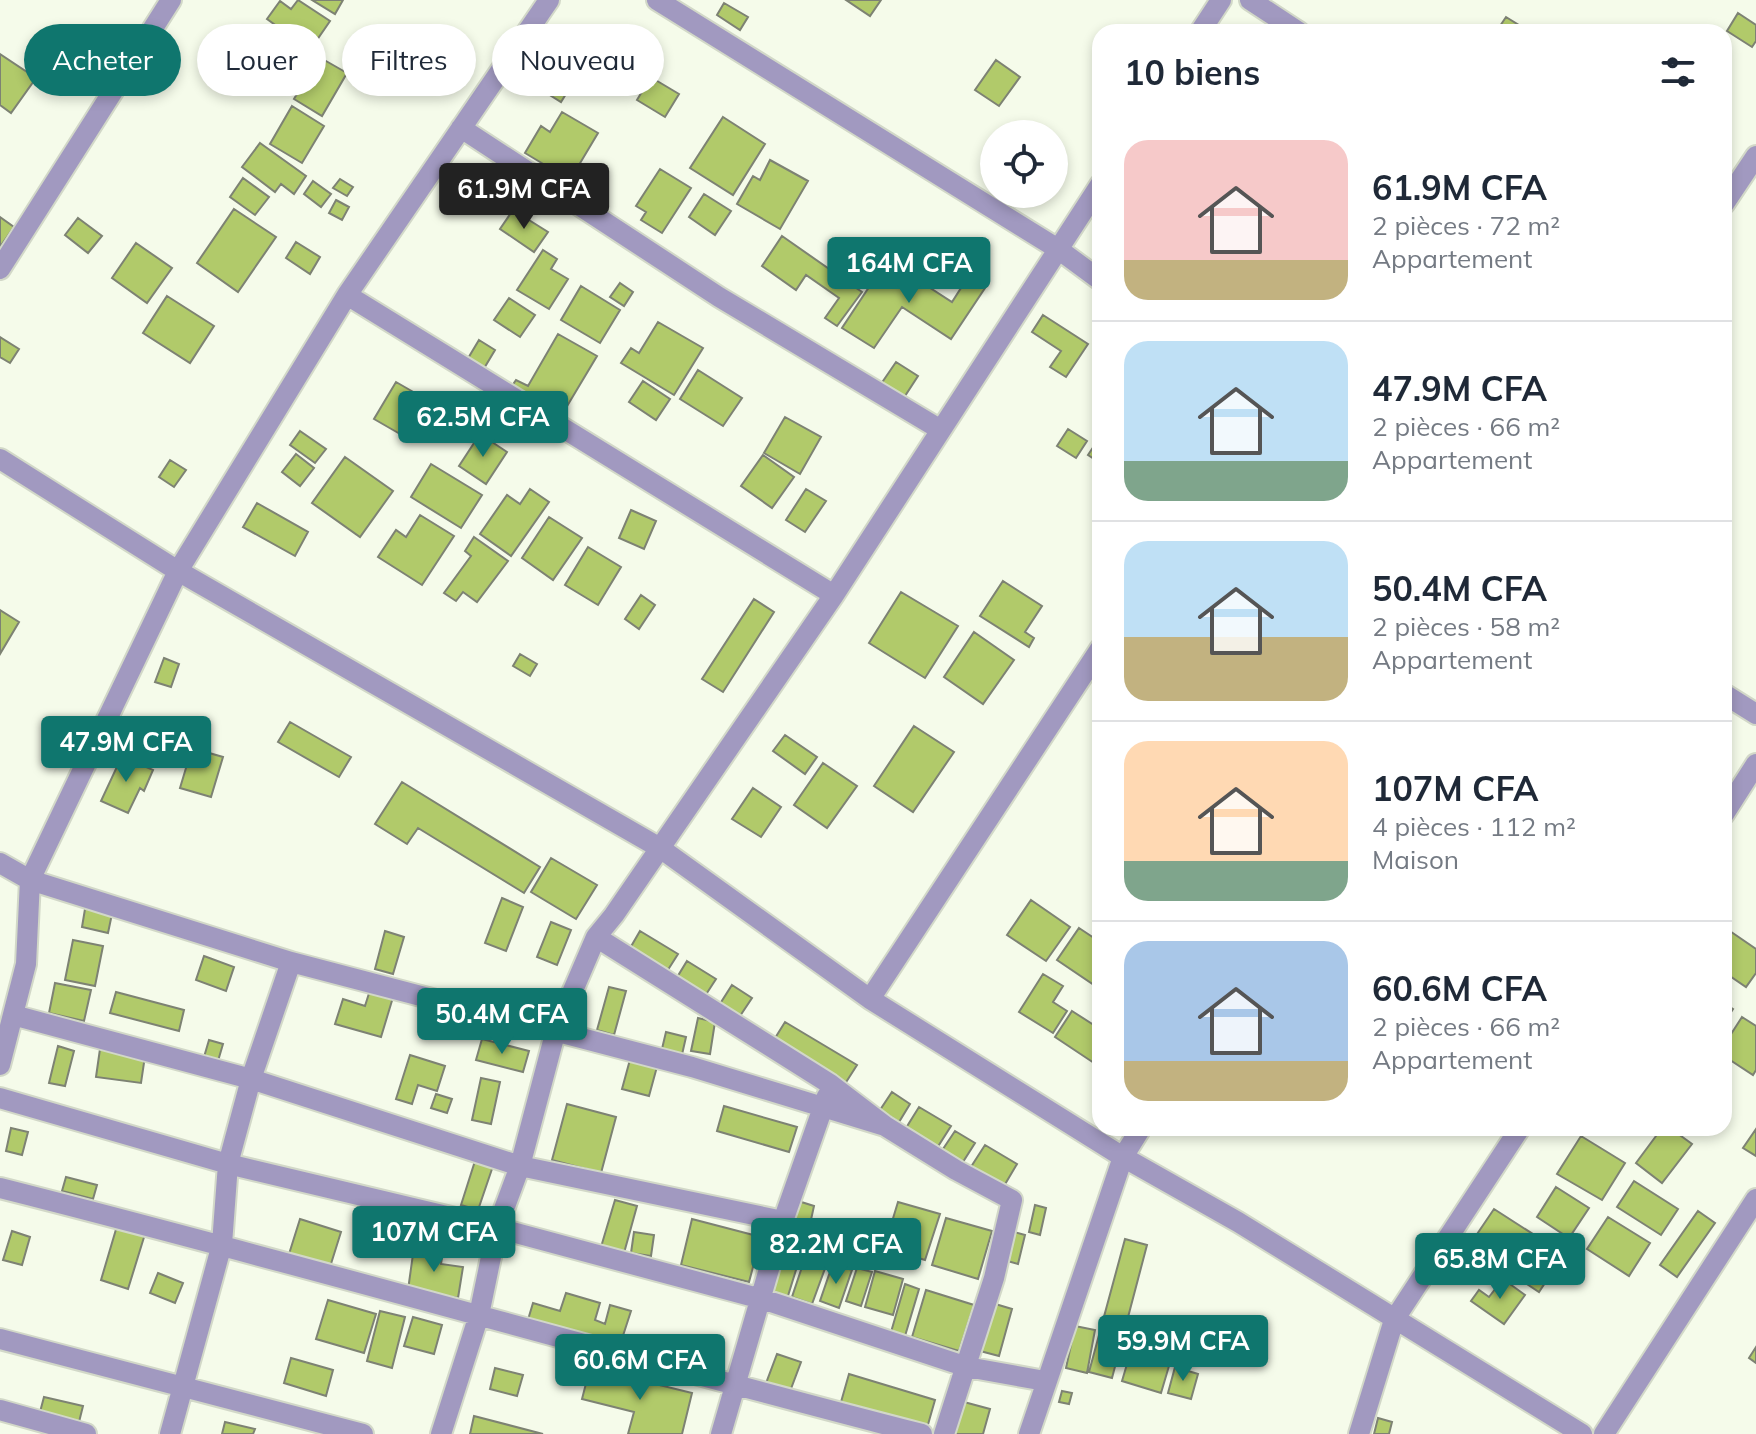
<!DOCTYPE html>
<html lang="fr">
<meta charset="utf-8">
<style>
body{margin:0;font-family:Mulish,sans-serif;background:#f2f2f3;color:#1f2937;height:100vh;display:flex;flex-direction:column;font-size:30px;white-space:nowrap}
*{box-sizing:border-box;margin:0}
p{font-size:26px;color:#747a83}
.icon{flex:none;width:44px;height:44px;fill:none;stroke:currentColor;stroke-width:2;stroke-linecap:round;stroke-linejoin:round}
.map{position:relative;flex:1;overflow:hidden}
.panel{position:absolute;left:1092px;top:24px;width:640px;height:1112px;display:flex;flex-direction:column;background:#fff;border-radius:24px;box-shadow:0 4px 12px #0003}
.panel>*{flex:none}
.guide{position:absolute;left:24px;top:24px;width:760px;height:72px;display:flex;gap:16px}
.fabs{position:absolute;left:980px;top:120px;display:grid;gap:16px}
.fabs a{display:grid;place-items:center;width:88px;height:88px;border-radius:50%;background:#fff;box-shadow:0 4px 12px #0003;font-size:40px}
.price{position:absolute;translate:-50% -68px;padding:0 18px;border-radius:8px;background:#0f766e;color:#fff;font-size:26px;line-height:52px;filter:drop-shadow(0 2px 4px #0008)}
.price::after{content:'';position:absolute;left:50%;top:48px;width:24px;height:18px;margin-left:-12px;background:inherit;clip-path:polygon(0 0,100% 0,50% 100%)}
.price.active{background:#222;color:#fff}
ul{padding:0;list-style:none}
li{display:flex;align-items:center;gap:24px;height:200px;padding:0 32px}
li+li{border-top:2px solid #e0e1e3}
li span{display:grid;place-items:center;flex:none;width:224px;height:160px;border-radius:24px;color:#555}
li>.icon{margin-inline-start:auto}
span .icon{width:96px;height:96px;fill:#fffc;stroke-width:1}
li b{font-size:34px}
h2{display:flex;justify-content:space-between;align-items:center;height:96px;padding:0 32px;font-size:34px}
.chip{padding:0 28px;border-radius:36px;background:#fff;box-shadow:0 4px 12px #0003;font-size:28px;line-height:72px}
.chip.active{background:#0f766e;color:#fff}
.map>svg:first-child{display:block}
.building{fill:#b1ca6a;stroke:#7d8273;stroke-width:2}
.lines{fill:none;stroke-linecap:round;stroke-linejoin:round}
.minor-casing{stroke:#d2d8c8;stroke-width:24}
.minor{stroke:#a199c0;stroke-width:20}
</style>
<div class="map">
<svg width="1756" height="1434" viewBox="0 0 1756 1434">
<rect width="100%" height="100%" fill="#f5fbea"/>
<path class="building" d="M298,0L330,21L310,50L267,19L280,1L291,9Z
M312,0H343L335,14Z
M846,0H881L870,16Z
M724,3L748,17L740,30L717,15Z
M1738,13L1756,25V41L1752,47L1727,31Z
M1506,17L1530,32H1496Z
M573,26L617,54L594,90L577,79L580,75L553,58Z
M0,54L36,78L11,113L0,105Z
M319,57L347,73L322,116L294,99Z
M548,60L574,75L569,85L542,69Z
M996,60L1020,77L999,106L975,90Z
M627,63L679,94L665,117L637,100L643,90L620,75Z
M536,69L569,89L561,102L529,82Z
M292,106L324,126L302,163L270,144Z
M562,112L598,133L570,180L525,153L541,126L550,132Z
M723,117L765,144L733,195L690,168Z
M260,143L306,176L294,194L281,184L275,192L242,167Z
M770,160L808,181L780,229L737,204L753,176L760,180Z
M660,169L691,188L662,233L641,220L646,212L636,206Z
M243,178L269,197L255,215L230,197Z
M340,179L353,187L347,196L333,188Z
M313,181L331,194L321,207L304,194Z
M704,194L731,211L715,235L689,217Z
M336,200L349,207L342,220L329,213Z
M234,209L276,237L238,292L197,263Z
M513,210L548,232L534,252L500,229Z
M0,217L14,227L0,247Z
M78,218L102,236L88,253L65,235Z
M782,236L862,292L837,326L825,318L839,298L806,275L796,290L762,266Z
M296,242L320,257L310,274L286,258Z
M136,243L172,268L147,303L112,278Z
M543,250L557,259L551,269L568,279L549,309L517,290Z
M887,260L952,302L970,274L987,285L951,339L902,307L874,348L842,328Z
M620,283L633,292L624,306L610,297Z
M581,286L620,310L600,343L561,320Z
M167,296L214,326L190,363L143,333Z
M509,298L535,315L520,337L494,320Z
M1043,315L1088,344L1066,377L1050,367L1061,351L1032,332Z
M658,322L703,348L674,395L621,363L631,348L639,353Z
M558,334L597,356L560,418L510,389L516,380L528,386Z
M0,337L19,349L10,363L0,357Z
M479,340L495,350L483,370L467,360Z
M896,362L918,376L903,399L881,384Z
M698,370L742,398L723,426L680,399Z
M643,381L670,399L656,420L629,402Z
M396,382L429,401L407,438L374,419Z
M785,417L821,437L800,474L764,453Z
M1068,429L1087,441L1076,458L1057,446Z
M300,431L326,449L315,463L290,445Z
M480,434L507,452L486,484L459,466Z
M1100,437V463L1088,455Z
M296,454L314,468L300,486L282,472Z
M763,455L794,477L772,508L741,486Z
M345,457L393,491L360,537L312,503Z
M170,460L186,470L174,487L159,477Z
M431,464L482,495L461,528L411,497Z
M530,489L549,502L511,556L480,534L507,495L520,504Z
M806,489L826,501L805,532L786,520Z
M257,503L308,532L295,556L243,527Z
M631,510L656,521L644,549L619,538Z
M420,515L454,536L422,585L378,557L396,530L406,537Z
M549,517L582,538L553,580L522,558Z
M474,537L508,561L477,602L463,592L456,601L444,593L471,556L465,551Z
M588,547L621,567L598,605L565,585Z
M1003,581L1042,606L1025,632L1034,638L1029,647L980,616Z
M901,592L958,626L925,678L869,643Z
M641,595L655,605L639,629L625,619Z
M754,599L774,612L723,692L702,679Z
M0,610L19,622L0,654Z
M974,632L1014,660L983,704L944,677Z
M520,654L537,664L530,676L513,666Z
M164,658L179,664L171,687L155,682Z
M290,722L351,757L339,777L278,742Z
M914,726L954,752L913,812L874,786Z
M785,735L817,757L805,774L773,751Z
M192,748L223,757L211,797L180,788Z
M122,756L153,770L144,791L140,788L128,813L101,801Z
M823,763L857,786L827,828L794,805Z
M402,782L540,867L524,893L418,828L407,844L375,824Z
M753,788L781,807L761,837L732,819Z
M551,858L597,885L576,919L531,892Z
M502,898L523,907L506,951L485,943Z
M1031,900L1070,927L1046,961L1007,935Z
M86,903L113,909L108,933L82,927Z
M551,922L571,930L557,965L537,957Z
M1724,927L1756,949V973L1746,987L1724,972Z
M1079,928L1100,942V989L1057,960Z
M385,931L404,937L393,974L375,969Z
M640,931L678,954L666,973L629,950Z
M73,940L103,946L95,986L65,980Z
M204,956L234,967L226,991L196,980Z
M687,961L716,979L705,996L676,979Z
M1043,974L1063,986L1053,1002L1067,1011L1053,1033L1019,1012Z
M55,983L91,990L84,1021L49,1013Z
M732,985L752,998L738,1019L718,1007Z
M371,987L394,994L381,1037L335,1024L343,999L365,1006Z
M609,987L626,991L614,1035L597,1030Z
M116,992L184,1010L179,1031L110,1013Z
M1724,1003L1733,1009L1724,1023Z
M1072,1011L1100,1029V1067L1055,1037Z
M1742,1017L1756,1026V1070L1753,1075L1724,1056V1045Z
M698,1018L715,1022L710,1054L691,1051Z
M785,1022L857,1065L843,1087L772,1043Z
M666,1032L686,1037L681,1059L661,1053Z
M482,1039L529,1051L523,1072L476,1060Z
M209,1040L223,1044L218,1061L204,1057Z
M58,1046L74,1051L65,1086L49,1083Z
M100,1049L145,1056L141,1083L96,1077Z
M410,1055L445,1066L437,1091L418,1085L412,1104L396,1099Z
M631,1056L658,1063L649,1096L622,1089Z
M481,1078L500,1082L491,1124L472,1120Z
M892,1092L910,1104L899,1122L880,1110Z
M436,1094L452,1099L447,1113L431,1108Z
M567,1104L616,1117L601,1173L552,1160Z
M724,1106L797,1127L789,1152L717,1131Z
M919,1107L951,1126L937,1148L906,1128Z
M11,1128L28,1132L22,1155L6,1151Z
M1662,1128H1670L1692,1144L1662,1183L1636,1163Z
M1756,1129V1156L1743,1148Z
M955,1131L975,1143L961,1165L941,1152Z
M1581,1136L1625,1163L1602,1200L1557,1174Z
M985,1145L1017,1164L1001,1191L969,1170Z
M475,1161L493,1166L478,1210L461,1205Z
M66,1177L97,1185L93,1199L62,1191Z
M1634,1181L1678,1209L1661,1235L1617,1207Z
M1556,1187L1589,1208L1569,1238L1537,1217Z
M615,1200L637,1206L624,1253L601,1247Z
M795,1200L814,1206L809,1229L789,1223Z
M898,1202L940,1214L925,1260L884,1248Z
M1035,1205L1046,1208L1040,1235L1029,1232Z
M1494,1209L1564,1254L1539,1292L1469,1246Z
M1698,1211L1715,1223L1677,1277L1660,1265Z
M1608,1217L1650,1243L1629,1276L1587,1249Z
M946,1218L992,1231L978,1279L932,1265Z
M300,1219L341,1232L330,1267L289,1254Z
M692,1219L761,1237L749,1282L681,1265Z
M117,1226L145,1234L128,1289L101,1280Z
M12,1231L30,1237L22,1265L3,1260Z
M1011,1231L1025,1235L1018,1264L1004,1260Z
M634,1232L654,1235L651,1256L631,1253Z
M1125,1239L1147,1245L1112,1378L1089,1372Z
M414,1247L443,1251L441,1264L463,1267L458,1298L408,1290Z
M780,1250L800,1257L787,1299L767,1293Z
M806,1255L827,1263L812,1304L792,1297Z
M833,1263L852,1270L839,1308L820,1301Z
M857,1268L872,1272L861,1306L846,1301Z
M875,1271L903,1279L893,1315L865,1307Z
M158,1273L183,1283L175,1303L150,1293Z
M1503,1279L1525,1295L1504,1324L1471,1301L1479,1290L1489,1297Z
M905,1284L919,1289L905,1336L891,1332Z
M926,1290L974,1305L959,1351L912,1337Z
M566,1293L600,1303L595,1320L605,1324L610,1305L631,1311L618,1351L527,1323L533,1303L560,1311Z
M328,1300L376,1314L364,1353L316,1339Z
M992,1303L1012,1309L999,1356L980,1351Z
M380,1311L405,1317L392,1368L367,1361Z
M413,1317L442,1325L434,1354L404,1346Z
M1075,1326L1095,1330L1087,1373L1066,1368Z
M682,1345L703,1352L696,1372L675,1364Z
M1756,1347V1363L1749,1358Z
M777,1354L801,1362L789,1394L765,1386Z
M1130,1354L1169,1366L1161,1393L1122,1381Z
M291,1358L333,1370L326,1396L284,1383Z
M1175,1367L1198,1374L1191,1399L1168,1393Z
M495,1368L523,1375L517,1396L490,1389Z
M590,1368L692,1393L682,1434H628L634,1412L582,1399Z
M849,1374L935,1400L927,1428L841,1402Z
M1062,1391L1072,1393L1069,1404L1059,1402Z
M44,1397L83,1406L79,1422L40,1412Z
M964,1402L990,1409L983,1434H955Z
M474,1416L543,1434H470Z
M1378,1418L1392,1422L1389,1434H1374Z
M225,1422L255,1429L253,1434H222Z"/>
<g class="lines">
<defs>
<path id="minor" d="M657,0L1058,249L1100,280
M1250,0L1299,32
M1200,32L1221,0
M461,128L719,297L941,430
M1724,204L1756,156
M0,269L171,0
M347,295L834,595
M0,459L178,571L660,848L870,999L1123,1157L1029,1434
M1724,694L1756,714
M1724,814L1756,764
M0,863L30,880L291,962L692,1067L885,1126
M596,937L830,1084L885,1126L956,1170L1012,1200L994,1278L944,1434
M870,999L1100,649
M13,1015L251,1079L520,1166L783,1221
M0,1065L26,964L30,880L178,571L347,295L549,0
M0,1098L228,1164L497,1228L762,1299L967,1367L1045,1381
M1141,1128L1123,1157L1238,1222L1582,1434
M0,1188C309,1266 614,1355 922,1434
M0,1339L363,1434
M0,1410L86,1434
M170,1434L222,1244L228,1164L251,1079L291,962
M441,1434L479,1315L497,1228L520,1166L556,1030L596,937L614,915L834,595L1100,185
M721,1434L783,1221L827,1096
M1359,1434L1394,1320L1520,1128
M1604,1434L1756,1199"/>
</defs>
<use href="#minor" class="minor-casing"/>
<use href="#minor" class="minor"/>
</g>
</svg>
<div class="fabs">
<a><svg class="icon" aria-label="locate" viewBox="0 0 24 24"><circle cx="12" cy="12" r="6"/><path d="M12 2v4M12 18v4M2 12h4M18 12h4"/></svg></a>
</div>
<b class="price active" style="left:524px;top:231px">61.9M CFA</b>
<b class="price" style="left:909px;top:305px">164M CFA</b>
<b class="price" style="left:483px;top:459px">62.5M CFA</b>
<b class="price" style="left:126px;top:784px">47.9M CFA</b>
<b class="price" style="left:502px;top:1056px">50.4M CFA</b>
<b class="price" style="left:434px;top:1274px">107M CFA</b>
<b class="price" style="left:836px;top:1286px">82.2M CFA</b>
<b class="price" style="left:1500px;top:1301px">65.8M CFA</b>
<b class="price" style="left:1183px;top:1383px">59.9M CFA</b>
<b class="price" style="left:640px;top:1402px">60.6M CFA</b>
<div class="guide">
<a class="chip active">Acheter</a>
<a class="chip">Louer</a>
<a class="chip">Filtres</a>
<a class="chip">Nouveau</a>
</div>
<section class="panel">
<h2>10 biens<svg class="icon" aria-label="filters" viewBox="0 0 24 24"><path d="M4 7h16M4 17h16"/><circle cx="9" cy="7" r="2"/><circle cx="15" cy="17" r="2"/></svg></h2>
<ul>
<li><span style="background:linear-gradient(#f6c9c9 75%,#c2b280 0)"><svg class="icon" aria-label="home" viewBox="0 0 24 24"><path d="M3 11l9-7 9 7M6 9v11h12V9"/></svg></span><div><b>61.9M CFA</b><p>2 pièces · 72 m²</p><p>Appartement</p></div></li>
<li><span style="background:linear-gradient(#bfe0f5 75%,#7fa58c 0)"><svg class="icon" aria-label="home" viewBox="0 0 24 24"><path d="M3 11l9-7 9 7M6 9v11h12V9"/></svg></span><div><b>47.9M CFA</b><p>2 pièces · 66 m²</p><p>Appartement</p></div></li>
<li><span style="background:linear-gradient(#bfe0f5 60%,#c2b280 0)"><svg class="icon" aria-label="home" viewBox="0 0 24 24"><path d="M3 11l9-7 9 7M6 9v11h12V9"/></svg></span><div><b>50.4M CFA</b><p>2 pièces · 58 m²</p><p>Appartement</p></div></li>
<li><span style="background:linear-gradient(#ffd9b3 75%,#7fa58c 0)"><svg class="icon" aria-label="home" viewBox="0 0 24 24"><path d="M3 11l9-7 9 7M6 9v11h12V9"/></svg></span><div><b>107M CFA</b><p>4 pièces · 112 m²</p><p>Maison</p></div></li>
<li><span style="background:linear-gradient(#a9c7e8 75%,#c2b280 0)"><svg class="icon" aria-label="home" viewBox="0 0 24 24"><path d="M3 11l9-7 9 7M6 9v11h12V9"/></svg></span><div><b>60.6M CFA</b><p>2 pièces · 66 m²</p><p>Appartement</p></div></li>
</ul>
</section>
</div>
